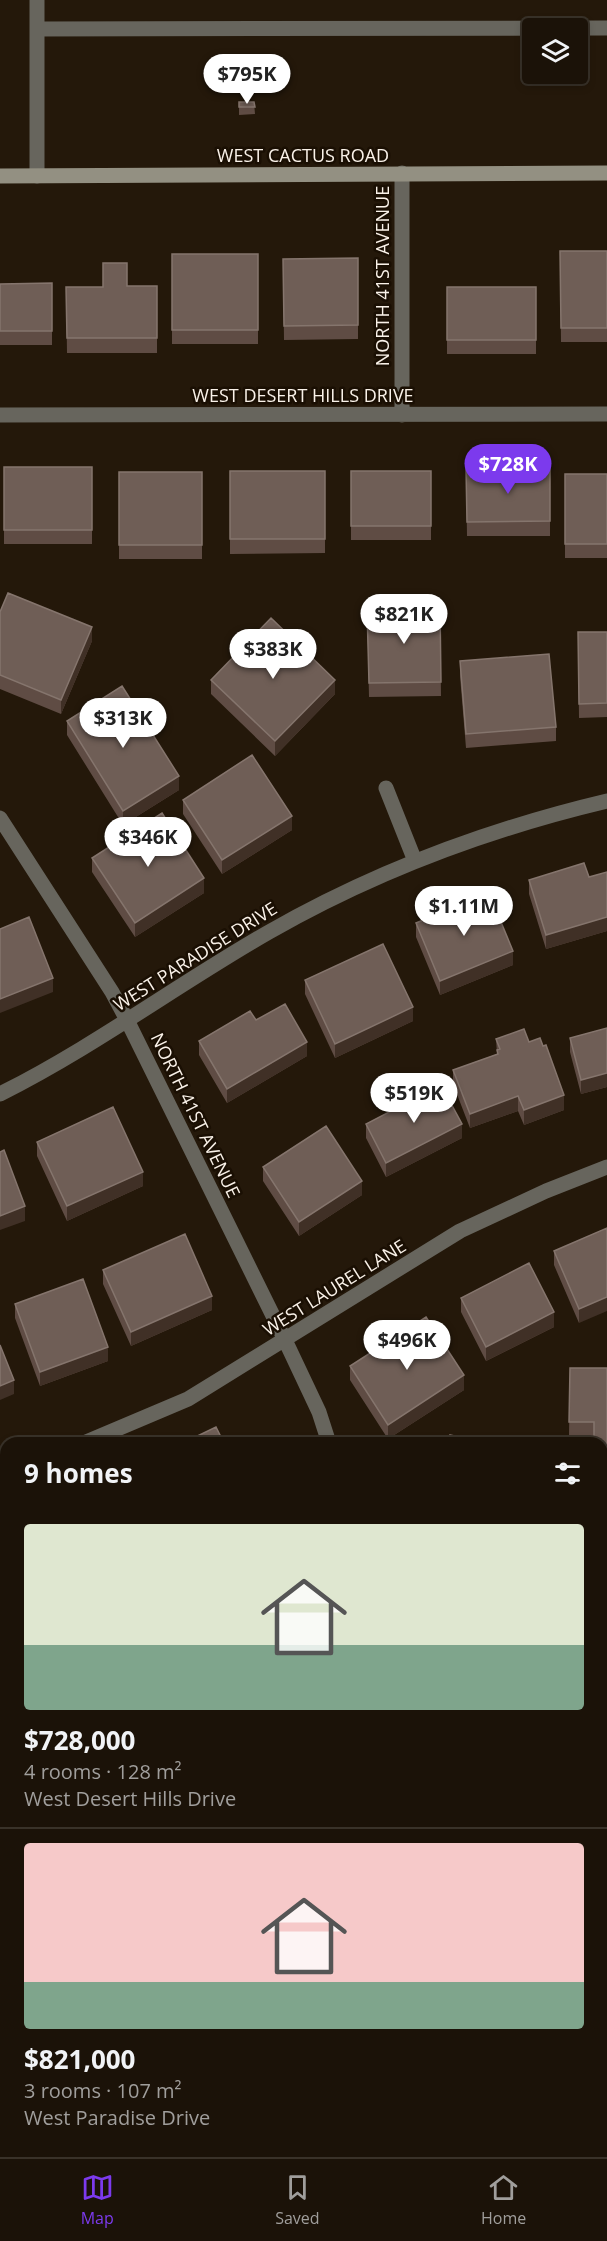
<!DOCTYPE html>
<meta charset="utf-8">
<style>
body{margin:0;font-family:"Open Sans",sans-serif;background:#282016;color:#f1f3f6;height:100vh;display:flex;flex-direction:column;font-size:22px;white-space:nowrap}
*{box-sizing:border-box;margin:0}
p{font-size:20px;color:#a09e9c}
.icon{flex:none;width:33px;height:33px;fill:none;stroke:currentColor;stroke-width:2;stroke-linecap:round;stroke-linejoin:round}
.map{position:relative;flex:1;overflow:hidden}
.sheet{position:absolute;left:0px;top:1437px;width:608px;height:720px;display:flex;flex-direction:column;background:#1b1208;border-radius:18px 18px 0 0;box-shadow:0 3px 9px #0003,0 0 0 2px #393229}
.sheet>*{flex:none}
.fabs{position:absolute;left:522px;top:18px;display:grid;gap:12px}
.fabs a{display:grid;place-items:center;width:66px;height:66px;border-radius:6px;background:#1b1208;box-shadow:0 3px 9px #0003,0 0 0 2px #393229;font-size:30px}
.price{position:absolute;translate:-50% -51px;padding:0 14px;border-radius:21px;background:#fff;color:#222;font-size:20px;line-height:39px;filter:drop-shadow(0 2px 3px #0008)}
.price::after{content:'';position:absolute;left:50%;top:36px;width:18px;height:14px;margin-left:-9px;background:inherit;clip-path:polygon(0 0,100% 0,50% 100%)}
.price.current{background:#7c3aed;color:#fff}
ul{padding:0;list-style:none}
li{display:grid;align-content:center;gap:12px;height:318px;padding:0 24px}
li+li{border-top:2px solid #393229}
li span{display:grid;place-items:center;height:186px;border-radius:6px;color:#555}
li>.icon{margin-inline-start:auto}
span .icon{width:108px;height:108px;fill:#fffc;stroke-width:1}
li b{font-size:26px}
h2{display:flex;justify-content:space-between;align-items:center;height:72px;padding:0 24px;font-size:26px}
.tabs{display:flex;justify-content:space-around;align-items:center;height:84px;border-top:2px solid #393229;background:#1b1208;font-size:16px;color:#a09e9c}
.tabs a{display:grid;justify-items:center;gap:3px}
.tabs .current{color:#7c3aed}
.map>svg:first-child{display:block}
.lines{fill:none;stroke-linecap:round;stroke-linejoin:round}
.street{stroke:#67655d;stroke-width:15}
.secondary{stroke:#939082;stroke-width:15}
.wall{fill:#5f4c44}
.shaded-wall{fill:#403026}
.building{fill:#6f5e56;stroke:#85756d;stroke-width:1.5}
.labels{text-anchor:middle;dominant-baseline:central;stroke-width:5;stroke-linejoin:round;paint-order:stroke}
.street-label{font-size:18px;fill:#faf2e9;stroke:#1a0f03}
</style>
<div class="map">
<svg width="607" height="2157" viewBox="0 0 607 2157">
<rect width="100%" height="100%" fill="#24180a"/>
<g class="lines">
<path class="street" d="M38,29L607,28
M402,173V415
M37,176V0
M0,415L607,414
M386,788L415,861
M0,818L112,992L127,1020L285,1340L319,1412L329,1443
M0,1094C94,1047 178,984 269,932C374,872 489,829 607,801
M84,1443L188,1399L460,1231L546,1191L607,1167
M0,1470L6,1469
M602,1854H607
M0,1857H6"/>
<path class="secondary" d="M0,176L607,173"/>
</g>
<path class="wall" d="M239,102H254L255,114L239,115Z
M560,251H607V342H561Z
M172,254H258V344H172Z
M358,258V339L284,340L283,259Z
M52,283V345H0V284Z
M127,286H157V353H67L66,287H103Z
M447,287H536V354H447Z
M4,467H92V544H4Z
M466,468H550V536H467Z
M230,471H325V553L230,554Z
M351,471H431V540H351Z
M119,472H202V559H119Z
M565,474H607V558H565Z
M440,607L441,696L369,697L367,608Z
M0,612L92,641L61,714L0,689Z
M578,632H607V717L579,718Z
M460,661L556,727V741L466,748L460,676Z
M211,680L335,694L275,756L211,694Z
M67,721L179,790L123,825L67,735Z
M183,800L292,830L222,874L183,814Z
M92,858L204,893L135,937L92,872Z
M607,872V931L546,949L529,894V880L589,877Z
M416,923L513,965L440,995L416,937Z
M305,980L413,1021L335,1058L305,994Z
M256,1020L307,1056L227,1103L199,1055V1041Z
M607,1028V1087L581,1094L570,1052V1038Z
M496,1039L529,1042L564,1110L524,1125L518,1111L470,1128L453,1084V1070L497,1054Z
M366,1124L462,1138L386,1177L366,1138Z
M37,1142L143,1186L67,1221L37,1156Z
M263,1167L362,1195L299,1236L263,1181Z
M607,1228L579,1323L554,1265V1251Z
M103,1270L212,1310L131,1346L103,1284Z
M461,1298L554,1327L486,1361L461,1312Z
M15,1304L108,1361L40,1386L15,1318Z
M350,1366L464,1390L388,1439L350,1380Z
M570,1368H607V1469H602V1443L594,1436H569Z
M602,1481H607V1578H602Z
M602,1583H607V1681H602Z
M0,1709H6V1779H0Z
M602,1710H607V1776H602Z
M602,1912H607V1987H602Z
M0,1914H6V2009H0Z
M0,2059H6V2123H0Z
M602,2066H607V2130H602Z"/>
<path class="shaded-wall" d="M92,627V641L61,714V700Z
M335,680V694L275,756V741Z
M179,776V790L123,825V811Z
M292,816V830L222,874V860Z
M204,878V893L135,937V923Z
M607,917V931L546,949V935Z
M513,951V965L440,995V981Z
M53,978V992L0,1013V999Z
M413,1007V1021L335,1058V1044Z
M307,1042V1056L227,1103V1089Z
M607,1073V1087L581,1094V1080Z
M564,1095V1110L524,1125V1110Z
M518,1096V1111L470,1128V1114Z
M462,1124V1138L386,1177V1163Z
M143,1172V1186L67,1221V1206Z
M362,1181V1195L299,1236V1222Z
M25,1206V1221L0,1230V1216Z
M212,1296V1310L131,1346V1332Z
M607,1297V1311L579,1323V1309Z
M554,1312V1327L486,1361V1347Z
M108,1347V1361L40,1386V1372Z
M464,1375V1390L388,1439V1425Z
M14,1380V1394L0,1400V1386Z
M6,1600V1614L0,1616V1601Z"/>
<path class="building" d="M239,102H254L255,107H239Z
M560,251H607V328H561Z
M172,254H258V330H172Z
M358,258V325L284,326L283,259Z
M103,263H127V286H157V338H67L66,287H103Z
M52,283V331H0V284Z
M447,287H536V340H447Z
M4,467H92V530H4Z
M466,468H550V521L467,522Z
M230,471H325V539H230Z
M351,471H431V526H351Z
M119,472H202V545H119Z
M565,474H607V544H565Z
M8,593L92,627L61,700L0,675V612Z
M440,607L441,682L369,683L367,608Z
M271,618L335,680L275,741L211,680Z
M578,632H607V703L579,704Z
M549,654L556,727L466,734L460,661Z
M122,686L179,776L123,811L67,721Z
M252,755L292,816L222,860L183,800Z
M162,813L204,878L135,923L92,858Z
M584,863L589,877L607,872V917L546,935L529,880Z
M489,893L513,951L440,981L416,923Z
M29,917L53,978L0,999V929Z
M383,944L413,1007L335,1044L305,980Z
M285,1004L307,1042L227,1089L199,1041L250,1011L256,1020Z
M607,1028V1073L581,1080L570,1038Z
M524,1029L529,1042L540,1038L543,1046L546,1045L564,1095L524,1110L518,1096L470,1114L453,1070L498,1054L497,1050L500,1049L496,1039Z
M441,1085L462,1124L386,1163L366,1124Z
M113,1107L143,1172L67,1206L37,1142Z
M326,1126L362,1181L299,1222L263,1167Z
M4,1150L25,1206L0,1216V1152Z
M607,1228V1297L579,1309L554,1251Z
M185,1234L212,1296L131,1332L103,1270Z
M529,1263L554,1312L486,1347L461,1298Z
M83,1279L108,1347L40,1372L15,1304Z
M426,1317L464,1375L388,1425L350,1366Z
M0,1345L14,1380L0,1386Z
M570,1368H607V1455H602V1443H594V1422H569Z
M216,1427L224,1443H183Z
M450,1435L488,1443H448Z
M602,1481H607V1564H602Z
M6,1528V1600L0,1601V1529Z
M602,1583H607V1667H602Z
M0,1709H6V1765H0Z
M602,1710H607V1761L602,1762Z
M602,1912H607V1973H602Z
M0,1914H6V1995H0Z
M0,2059H6V2109H0Z
M602,2066H607V2116H602Z"/>
<g class="labels">
<g class="street-label">
<text x="303" y="155">WEST CACTUS ROAD</text>
<text transform="translate(382 276) rotate(-90)">NORTH 41ST AVENUE</text>
<text x="303" y="395">WEST DESERT HILLS DRIVE</text>
<text transform="translate(195 956) rotate(-32)">WEST PARADISE DRIVE</text>
<text transform="translate(196 1115) rotate(64)">NORTH 41ST AVENUE</text>
<text transform="translate(334 1287) rotate(-32)">WEST LAUREL LANE</text>
</g>
</g>
</svg>
<div class="fabs">
<a><svg class="icon" aria-label="layers" viewBox="0 0 24 24"><path d="M12 4l9 5-9 5-9-5zM3 14l9 5 9-5"/></svg></a>
</div>
<b class="price" style="left:247px;top:105px">$795K</b>
<b class="price current" style="left:508px;top:495px">$728K</b>
<b class="price" style="left:404px;top:645px">$821K</b>
<b class="price" style="left:273px;top:680px">$383K</b>
<b class="price" style="left:123px;top:749px">$313K</b>
<b class="price" style="left:148px;top:868px">$346K</b>
<b class="price" style="left:464px;top:937px">$1.11M</b>
<b class="price" style="left:414px;top:1124px">$519K</b>
<b class="price" style="left:407px;top:1371px">$496K</b>
<section class="sheet">
<h2>9 homes<svg class="icon" aria-label="filters" viewBox="0 0 24 24"><path d="M4 7h16M4 17h16"/><circle cx="9" cy="7" r="2"/><circle cx="15" cy="17" r="2"/></svg></h2>
<ul>
<li><span style="background:linear-gradient(#dfe7d0 65%,#7fa58c 0)"><svg class="icon" aria-label="home" viewBox="0 0 24 24"><path d="M3 11l9-7 9 7M6 9v11h12V9"/></svg></span><div><b>$728,000</b><p>4 rooms · 128 m²</p><p>West Desert Hills Drive</p></div></li>
<li><span style="background:linear-gradient(#f6c9c9 75%,#7fa58c 0)"><svg class="icon" aria-label="home" viewBox="0 0 24 24"><path d="M3 11l9-7 9 7M6 9v11h12V9"/></svg></span><div><b>$821,000</b><p>3 rooms · 107 m²</p><p>West Paradise Drive</p></div></li>
</ul>
</section>
</div>
<nav class="tabs">
<a class="current"><svg class="icon" aria-label="map" viewBox="0 0 24 24"><path d="M3 6l6-2 6 2 6-2v14l-6 2-6-2-6 2zM9 4v14M15 6v14"/></svg>Map</a>
<a><svg class="icon" aria-label="saved" viewBox="0 0 24 24"><path d="M7 4h10v16l-5-4-5 4z"/></svg>Saved</a>
<a><svg class="icon" aria-label="home" viewBox="0 0 24 24"><path d="M3 11l9-7 9 7M6 9v11h12V9"/></svg>Home</a>
</nav>
